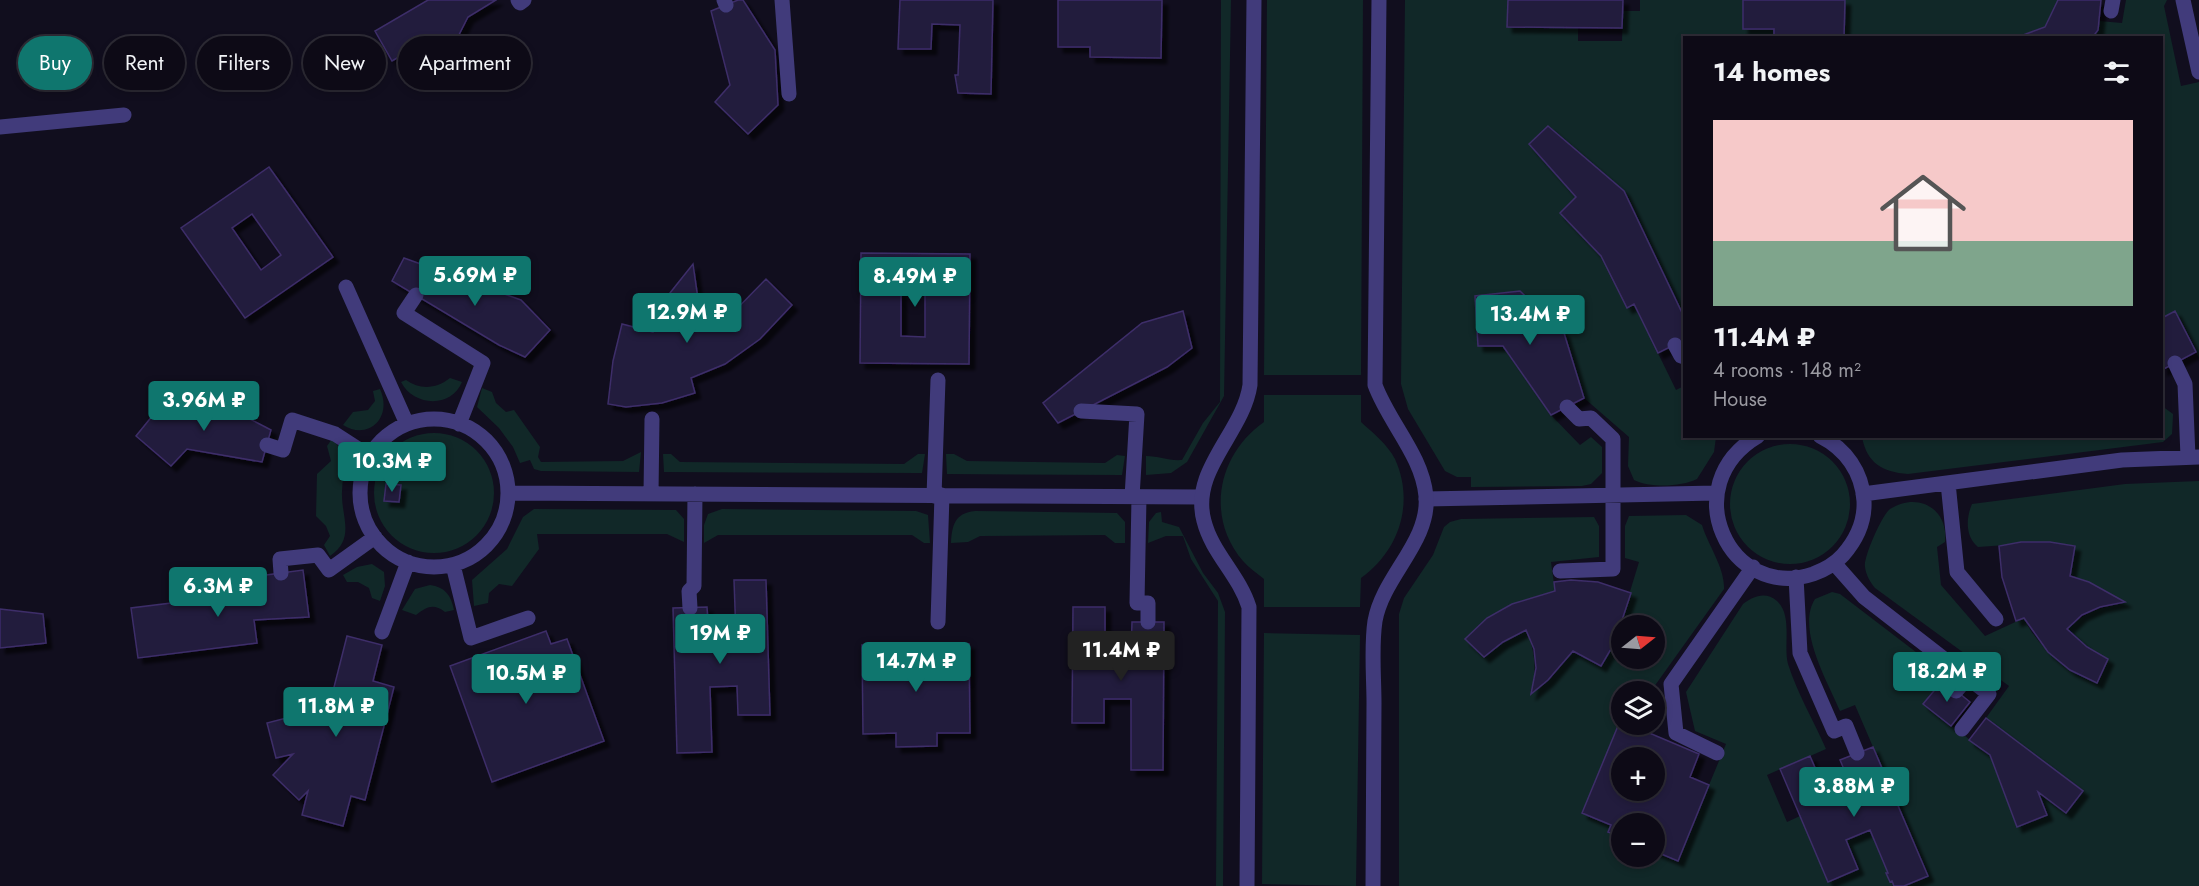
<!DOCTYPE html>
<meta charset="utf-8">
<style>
body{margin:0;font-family:Jost,sans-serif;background:#16131f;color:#f1f3f6;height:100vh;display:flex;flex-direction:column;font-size:22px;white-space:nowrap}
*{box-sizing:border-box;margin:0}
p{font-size:20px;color:#9a9aa1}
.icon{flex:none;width:33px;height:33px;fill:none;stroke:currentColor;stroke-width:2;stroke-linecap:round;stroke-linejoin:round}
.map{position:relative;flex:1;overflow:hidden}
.sheet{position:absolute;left:1683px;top:36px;width:480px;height:402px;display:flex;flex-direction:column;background:#0d0a16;border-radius:0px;box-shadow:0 3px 9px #0003,0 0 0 2px #2d2b35}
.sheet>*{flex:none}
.hud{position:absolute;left:18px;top:36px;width:570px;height:54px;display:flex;gap:12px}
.needle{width:39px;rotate:73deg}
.tools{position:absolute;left:1611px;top:615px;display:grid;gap:12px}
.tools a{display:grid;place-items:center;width:54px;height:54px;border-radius:50%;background:#0d0a16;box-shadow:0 3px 9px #0003,0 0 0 2px #2d2b35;font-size:30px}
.price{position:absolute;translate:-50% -51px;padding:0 14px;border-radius:6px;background:#0f766e;color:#fff;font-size:20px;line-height:39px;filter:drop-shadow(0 2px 3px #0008)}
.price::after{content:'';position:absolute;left:50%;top:36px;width:18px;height:14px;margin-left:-9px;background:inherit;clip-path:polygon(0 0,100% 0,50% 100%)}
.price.current{background:#222;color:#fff}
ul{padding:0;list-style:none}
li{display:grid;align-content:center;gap:12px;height:318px;padding:0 30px}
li+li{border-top:2px solid #2d2b35}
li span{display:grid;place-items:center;height:186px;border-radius:0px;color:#555}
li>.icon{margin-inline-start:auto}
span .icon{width:108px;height:108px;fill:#fffc;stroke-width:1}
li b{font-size:26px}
h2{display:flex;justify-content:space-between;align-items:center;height:72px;padding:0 30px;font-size:26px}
.chip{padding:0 21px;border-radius:27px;background:#0d0a16;box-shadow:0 3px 9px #0003,0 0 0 2px #2d2b35;font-size:21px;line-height:54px}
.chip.current{background:#0f766e;color:#fff}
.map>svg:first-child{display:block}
.green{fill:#112828;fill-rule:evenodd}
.building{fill:#241b3e;stroke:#3d2e69;stroke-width:1.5;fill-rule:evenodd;filter:url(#shadow)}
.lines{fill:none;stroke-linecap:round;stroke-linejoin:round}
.service{stroke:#413b7b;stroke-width:15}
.minor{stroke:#413b7b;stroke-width:15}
</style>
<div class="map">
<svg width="2199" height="886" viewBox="0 0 2199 886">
<defs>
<filter id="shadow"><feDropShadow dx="5.5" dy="5.5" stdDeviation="1.5" flood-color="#0009"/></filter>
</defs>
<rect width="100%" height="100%" fill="#110e1e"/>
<path class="green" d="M1221,0H1231L1224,396L1187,462L1171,473L1146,475V456C1159,456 1168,461 1182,460L1203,423L1220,402Z
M1267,0H1363L1361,375H1264Z
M1405,0H1508V27L1578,28V41H1622L1623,11H1640V0H1743V29H1774V37L1684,38V317L1624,191L1548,126L1529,144L1576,197L1560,213L1601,256L1627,308L1634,304L1676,390L1684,386V436L1716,437L1714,452L1697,479C1681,487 1650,488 1634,480L1628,466L1629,437L1584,398L1564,333L1520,291L1475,296L1478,346H1503L1551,415L1580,445L1591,437L1602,447V473L1591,484L1582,486L1471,487V477H1457L1445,471L1408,409L1401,384Z
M1845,0H2058L2045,27L2015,37L1844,38Z
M2126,0H2167L2164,6L2181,86L2199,82V358L2175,312L2162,318V38H2092L2098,30L2099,21L2122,23Z
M450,378L462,382C451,409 413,406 401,382L406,380C420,390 436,389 450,378Z
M482,388L492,392L496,403L506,412L514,410L540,447L538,457L541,462L623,461L641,452L639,472L541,471L534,469L530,460L520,463L513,447L499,428L477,407Z
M380,389C393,418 368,441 343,425L353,412L368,410L375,401L373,391Z
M1264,395H1361V422C1373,433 1387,444 1395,459C1415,503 1399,551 1361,578L1360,607H1264V579C1257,573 1249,568 1243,561C1205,517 1218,454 1264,422Z
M2162,406L2173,414L2172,434L2163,442L1908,474C1882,472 1867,463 1862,437L2162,436Z
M374 493a60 60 0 1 1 120 0a60 60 0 1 1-120 0Z
M332,439L345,454C346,467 342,479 342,492C341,517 356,538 330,556L324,545L330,536L326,526L316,516L317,474L331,461L327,446Z
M1730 504a60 60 0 1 1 120 0a60 60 0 1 1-120 0Z
M663,454H671L680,462L904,464L918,454H925L922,473L664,472Z
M946,454H954L967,461L1105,463L1117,455L1125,456L1122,475L947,474Z
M2199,481V886H1904L1928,875L1855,705L1840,711C1828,682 1796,629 1815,599L1832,592L1840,594L1946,675L1923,704L1990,755L2017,827L2047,815L2038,792L2066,813L2082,791L1986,718L2009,686L1875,588C1870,582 1866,575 1865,567C1863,558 1882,515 1890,509C1918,491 1949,509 1945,542L1937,547L1941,585L1985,636L2024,618C2038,649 2067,669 2097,683L2108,659L2087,647L2067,629C2090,608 2097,610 2125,602L2089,582L2070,576L2075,546L2050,542L1978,547C1965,536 1966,518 1972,504L2125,484Z
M534,509L676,510L684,519V542L667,534H537L539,549L512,586L499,584L489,593L488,603L474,606L472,580L507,549L523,517Z
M722,509L916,511L928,515L930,543H924L912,535H718L704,543V525L708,514Z
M975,511L1117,513L1125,522V543H1115L1105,535L980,536L968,542L951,543C952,525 955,513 975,511Z
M1161,512L1162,522L1179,527L1203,573L1218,593L1225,612L1223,886H1216L1218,601L1191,559L1183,536H1166L1148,543L1149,522L1156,513Z
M1686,515L1702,525C1708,545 1725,568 1724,589L1651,691L1622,692L1621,722L1582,813L1611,825L1609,832L1621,837L1622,856H1654L1655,851L1678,860L1726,744L1695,731L1686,692L1743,604C1753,596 1766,591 1777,601C1793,616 1783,645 1788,664C1797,693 1814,721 1826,749L1767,775L1787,822L1800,816L1846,840L1870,830L1888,873L1889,882L1892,881L1894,886H1399V614L1404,598L1433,555L1444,527L1450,522L1461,519L1594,517L1599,526V557L1551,562L1555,591C1519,600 1493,613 1466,638L1484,657L1503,642L1526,630C1536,652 1536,669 1532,693L1548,680L1573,651L1601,666L1614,644L1639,562L1625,558V526L1629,516ZM1622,626H1654V658H1622Z
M372,564L384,572L385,586L380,601L372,598L369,588L358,582H347L343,575L357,567Z
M430,585C445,587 451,595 454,610L445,612C433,603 427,607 416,615L402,610L415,589Z
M1264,633L1360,635L1356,886L1262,884Z"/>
<path class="building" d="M428,0H496L468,17L438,76L408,61L416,47L392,61L375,31Z
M738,0H743L775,50L778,105L748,134L715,102L730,85L711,11Z
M900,0H993L991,94L958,93L955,75H958L960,25L932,24L931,49H898Z
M1058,0H1162L1161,58L1090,57V47H1058Z
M1508,0H1623L1622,28L1507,27Z
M1743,0H1845L1844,38H1774V29H1743Z
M2058,0H2101L2098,30L2092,38H2015L2045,27Z
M1548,126L1624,191L1684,317V340L1658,353L1634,304L1627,308L1601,256L1560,213L1576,197L1529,144Z
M269,167L333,257L245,318L181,228ZM252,214L281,255L261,270L232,228Z
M861,253L970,254L969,364L860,363ZM901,285H925V337L901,336Z
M404,258L521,300L550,330L525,357L499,345L392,281Z
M693,264L698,299L708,317L718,328L766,279L792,305L760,339L725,364L691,378L695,393L662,403L626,407L608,404L613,361L622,324L653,332L670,293Z
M1520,291L1564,333L1584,398L1551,415L1503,346H1478L1475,296Z
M1183,311L1192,348L1167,367L1058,423L1043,403L1142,323Z
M2175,311L2196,352L2162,370V318Z
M217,402L271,430L262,462L187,449L171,466L136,436L162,404Z
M386,484L401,485L399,502L384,501Z
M2021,542H2050L2075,546L2070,576L2089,582L2125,602L2100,607L2082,615L2067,629L2087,647L2108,659L2097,683L2070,670L2048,652L2024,618L2016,621L2002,577L1999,546Z
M303,570L309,617L254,620L257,643L138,658L131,608L262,592L259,576Z
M734,580H766L770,715H738L737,686L710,687L712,752L677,753L673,608L707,607L709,637L736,636Z
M1571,580L1598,582L1631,593L1614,644L1601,666L1573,651L1548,680L1531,694L1536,668L1534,649L1526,630L1503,642L1484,657L1465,639L1487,618L1512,604L1555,591L1554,582Z
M1073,607H1105V653H1131L1132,622H1164L1163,770H1131V699H1104V723H1072Z
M0,609L43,614L46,643L0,648Z
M546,631L551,644L567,639L604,741L492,782L450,666Z
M347,636L382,645L373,681L394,687L365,800L351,796L343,826L302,815L308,791L299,800L273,775L293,754L276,758L267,723L329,707Z
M969,644L970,733H937V746L896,747V733L863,734L862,645H898V651H931V645Z
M1943,680L1970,702L1951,726L1923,704Z
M1986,718L2083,791L2066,813L2038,792L2047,815L2017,827L1990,755L1969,740Z
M1620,721L1622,724H1628L1699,754L1690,777L1709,785L1678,861L1654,851V824H1622V837L1608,832L1611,825L1582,813ZM1622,758H1654V790H1622Z
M1873,747L1928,876L1904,886H1894L1892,881L1890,882L1886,873H1888L1870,830L1846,840L1858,869L1828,882L1780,769L1810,756L1828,798L1852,788L1840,760Z"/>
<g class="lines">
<path class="service" d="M518,0L520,3L524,0
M724,0L726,5
M782,0L789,94
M2183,0L2199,72
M2111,11L2113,0
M0,127L124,115
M346,287L407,424
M416,295L404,313L483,363L459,424
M1675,345L1681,356L1684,357
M2175,363L2185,384L2188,457
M1081,411L1137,414L1132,497
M360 493a74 74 0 1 1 148 0a74 74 0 1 1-148 0Z
M1758,436C1675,485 1729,602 1813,574C1824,570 1835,564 1843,555C1857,539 1865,521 1864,501C1862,472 1846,449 1820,436
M267,445L283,450L292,420L335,434L369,456
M1948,483L1957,572L1996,619
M508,493L1201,497
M651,494L652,419
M1863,494L2122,460L2199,457
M934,496L938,380
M1139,497L1137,603H1148V622
M1426,499L1716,493
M1834,563L1864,597L1989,694L1962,729
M453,565L471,638L528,618
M1560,571L1613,569V439L1591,418L1579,419L1567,407
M281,573L280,559L318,555L329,570L375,537
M1796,577L1800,653L1834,731L1846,726L1857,753
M690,608L689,591L694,586L695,494
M938,622L942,495
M382,632L408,562
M1956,691L1968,677
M1717,753L1676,733L1671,684L1753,567"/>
<path class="minor" d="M1247,886L1249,607C1239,575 1212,553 1204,521C1190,470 1243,433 1250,385L1254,0
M1373,886C1373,825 1374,764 1374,703C1374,677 1371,647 1375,621C1383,576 1430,542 1426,496C1422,455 1389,423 1375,385L1379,0"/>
</g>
</svg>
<div class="tools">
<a><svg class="needle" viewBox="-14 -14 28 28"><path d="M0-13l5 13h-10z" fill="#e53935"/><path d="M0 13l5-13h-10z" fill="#9a9aa1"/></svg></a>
<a><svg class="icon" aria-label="layers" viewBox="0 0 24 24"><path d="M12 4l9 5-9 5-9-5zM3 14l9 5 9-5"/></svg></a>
<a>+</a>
<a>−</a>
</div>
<b class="price" style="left:475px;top:307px">5.69M ₽</b>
<b class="price" style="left:915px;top:308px">8.49M ₽</b>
<b class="price" style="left:687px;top:344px">12.9M ₽</b>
<b class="price" style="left:1530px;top:346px">13.4M ₽</b>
<b class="price" style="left:204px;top:432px">3.96M ₽</b>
<b class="price" style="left:392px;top:493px">10.3M ₽</b>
<b class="price" style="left:218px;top:618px">6.3M ₽</b>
<b class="price" style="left:720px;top:665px">19M ₽</b>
<b class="price current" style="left:1121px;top:682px">11.4M ₽</b>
<b class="price" style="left:916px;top:693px">14.7M ₽</b>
<b class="price" style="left:1947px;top:703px">18.2M ₽</b>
<b class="price" style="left:526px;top:705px">10.5M ₽</b>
<b class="price" style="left:336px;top:738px">11.8M ₽</b>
<b class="price" style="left:1854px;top:818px">3.88M ₽</b>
<div class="hud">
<a class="chip current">Buy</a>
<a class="chip">Rent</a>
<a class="chip">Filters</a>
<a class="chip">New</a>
<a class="chip">Apartment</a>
</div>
<section class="sheet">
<h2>14 homes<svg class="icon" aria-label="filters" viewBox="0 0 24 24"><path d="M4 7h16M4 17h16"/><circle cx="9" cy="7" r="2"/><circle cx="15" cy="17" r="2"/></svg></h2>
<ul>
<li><span style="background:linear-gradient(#f6c9c9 65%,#7fa58c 0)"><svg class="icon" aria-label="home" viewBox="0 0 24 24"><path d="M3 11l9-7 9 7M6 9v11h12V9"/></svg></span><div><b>11.4M ₽</b><p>4 rooms · 148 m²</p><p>House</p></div></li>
</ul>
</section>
</div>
